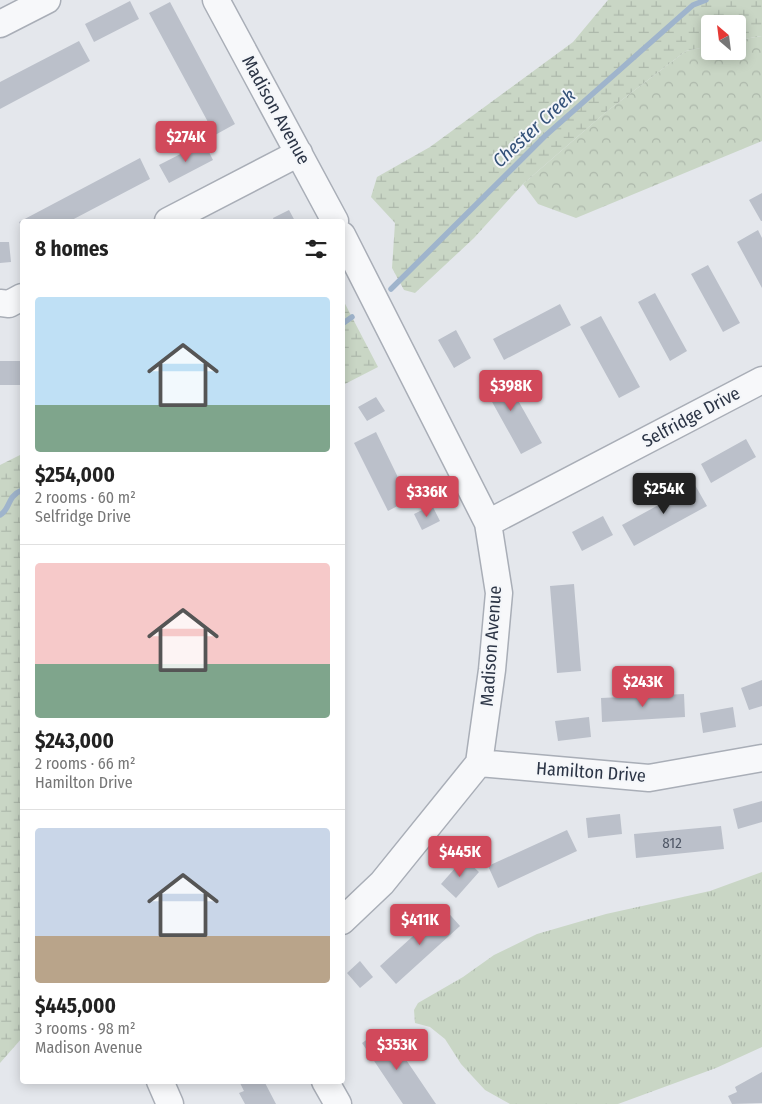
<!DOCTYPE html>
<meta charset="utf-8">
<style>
body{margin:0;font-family:"Fira Sans Condensed",sans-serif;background:#f6f6f6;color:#222;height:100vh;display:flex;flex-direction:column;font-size:19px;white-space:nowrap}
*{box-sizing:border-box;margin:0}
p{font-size:16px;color:#767676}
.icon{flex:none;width:28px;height:28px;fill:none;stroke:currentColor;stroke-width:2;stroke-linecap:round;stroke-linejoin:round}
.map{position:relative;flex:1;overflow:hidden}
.side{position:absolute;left:20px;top:219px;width:325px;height:865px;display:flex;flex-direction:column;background:#fff;border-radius:5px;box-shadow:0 2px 12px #0003}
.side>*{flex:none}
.needle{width:32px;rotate:332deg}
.controls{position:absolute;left:701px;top:15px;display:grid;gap:10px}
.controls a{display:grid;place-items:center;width:45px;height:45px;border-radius:5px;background:#fff;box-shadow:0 2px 12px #0003;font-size:25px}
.price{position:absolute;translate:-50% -42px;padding:0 11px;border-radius:5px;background:#d1495b;color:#fff;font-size:16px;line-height:32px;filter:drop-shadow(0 1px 2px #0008)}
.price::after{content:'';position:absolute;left:50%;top:30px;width:15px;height:11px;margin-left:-8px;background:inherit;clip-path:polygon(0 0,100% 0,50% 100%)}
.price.current{background:#222;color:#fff}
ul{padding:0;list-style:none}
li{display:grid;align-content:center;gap:10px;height:265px;padding:0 15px}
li+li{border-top:1px solid #e0e0e0}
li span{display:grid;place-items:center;height:155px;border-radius:5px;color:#555}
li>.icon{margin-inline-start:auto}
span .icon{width:90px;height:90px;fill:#fffc;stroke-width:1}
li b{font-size:21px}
h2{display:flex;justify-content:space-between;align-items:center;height:60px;padding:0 15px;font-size:21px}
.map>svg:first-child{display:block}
.grass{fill:url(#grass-tufts)}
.forest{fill:url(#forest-crowns)}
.wetland{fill:url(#wetland-marsh)}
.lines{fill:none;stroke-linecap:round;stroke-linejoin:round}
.stream{stroke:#9fb4cc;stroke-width:5.5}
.building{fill:#bbc0ca}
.minor-casing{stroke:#a9aeb7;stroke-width:29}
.minor{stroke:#f7f8fa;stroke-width:26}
.labels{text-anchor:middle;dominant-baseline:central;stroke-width:4;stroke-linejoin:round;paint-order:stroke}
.number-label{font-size:15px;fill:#4f5766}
.street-label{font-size:18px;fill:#2b3445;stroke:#f4f6f9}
.water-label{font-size:19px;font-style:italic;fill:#34527a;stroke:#f4f6f9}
</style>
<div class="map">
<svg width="762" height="1104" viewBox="0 0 762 1104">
<defs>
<pattern id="grass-tufts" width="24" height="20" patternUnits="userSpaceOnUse" patternTransform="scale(1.25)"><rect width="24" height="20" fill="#c9d6c5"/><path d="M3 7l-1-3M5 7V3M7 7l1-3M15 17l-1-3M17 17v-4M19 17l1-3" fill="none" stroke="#adb8ab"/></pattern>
<pattern id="forest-crowns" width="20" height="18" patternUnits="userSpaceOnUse" patternTransform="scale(1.25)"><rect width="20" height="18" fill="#c9d6c5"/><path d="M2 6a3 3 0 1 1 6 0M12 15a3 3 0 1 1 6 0" fill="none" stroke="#adb8ab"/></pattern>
<pattern id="wetland-marsh" width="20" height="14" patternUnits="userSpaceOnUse" patternTransform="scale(1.25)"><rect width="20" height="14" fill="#c9d6c5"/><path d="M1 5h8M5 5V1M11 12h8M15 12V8" fill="none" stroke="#adb8ab"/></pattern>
</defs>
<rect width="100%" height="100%" fill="#e4e7ec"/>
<path class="grass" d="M762,872V1047L716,1068L618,1104H510L485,1090L461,1064L445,1039L430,1027L415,1023L414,1010L418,1003L463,977L494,955L537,934L606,914L710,891Z"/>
<path class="forest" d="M762,36V141L576,218L538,204L523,184L606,112L686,51L710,46V51H738V40Z"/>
<path class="wetland" d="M608,0H762V36L738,40V24H710V46L686,51L606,112L523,184L474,238L415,293L404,290L392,268L395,223L371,197L377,177L430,147L573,42Z
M342,298L378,367L343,385H342Z
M22,454V1038L0,1063V465Z"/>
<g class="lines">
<path class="stream" d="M391,289L545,136L693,5L706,0
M342,324L352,317
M0,515C11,509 6,497 22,490"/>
</g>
<path class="building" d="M130,1L139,19L94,42L85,24Z
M170,2L235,124L215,135L149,13Z
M79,41L90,61L0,109V82Z
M204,142L213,160L169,183L159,165Z
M140,158L150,179L70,221H22V228L19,222Z
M762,193V221H761L749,200Z
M289,210L295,221H274L273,218Z
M758,230L762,238V288L737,242Z
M0,242H9L11,262L0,263Z
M708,265L740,323L723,332L691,274Z
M655,293L687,351L670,361L638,302Z
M560,304L571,325L504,360L493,339Z
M601,316L640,387L619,398L580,327Z
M456,330L471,358L454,368L438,340Z
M0,361H22V385H0Z
M501,370L542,443L521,454L481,382Z
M376,397L385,411L367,421L358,407Z
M376,432L409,500L388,511L354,443Z
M746,439L756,457L711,483L701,464Z
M695,485L707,506L634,546L622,525Z
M432,505L440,521L422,530L414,514Z
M603,516L613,535L582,551L572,532Z
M574,584L581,671L557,673L550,586Z
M762,680V706L749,710L741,688Z
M684,694L685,717L602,722L601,698Z
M733,707L736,727L703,733L700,713Z
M589,717L591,737L558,741L555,721Z
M762,801V822L738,829L733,809Z
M620,814L622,834L588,838L586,818Z
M721,826L724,849L636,858L634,834Z
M567,830L577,851L498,888L488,866Z
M464,858L479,872L456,898L441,884Z
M444,908L460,926L396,984L380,966Z
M360,961L373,977L360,988L347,973Z
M379,1031L385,1039L390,1036L436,1104H403L362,1043Z
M762,1072V1103L732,1104L728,1096L737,1092L735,1087Z
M239,1081H264L276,1104H245L239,1093L244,1091Z"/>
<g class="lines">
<defs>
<path id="minor" d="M216,0L335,221
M0,24L47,0
M168,221L299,153
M342,235L488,523L499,593L492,670L479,763L382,883L342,921
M0,303L9,304L22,297
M488,523L762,380
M479,763L649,778L762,758
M160,1081L170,1104
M325,1081L338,1104"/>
</defs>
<use href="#minor" class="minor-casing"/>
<use href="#minor" class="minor"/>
</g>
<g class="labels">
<g class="number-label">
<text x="672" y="843">812</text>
</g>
<g class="street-label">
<text transform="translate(276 110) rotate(61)">Madison Avenue</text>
<text transform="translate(691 417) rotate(-28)">Selfridge Drive</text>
<text transform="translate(491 646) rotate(-86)">Madison Avenue</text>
<text transform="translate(591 772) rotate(4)">Hamilton Drive</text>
</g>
<g class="water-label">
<text transform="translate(534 128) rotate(-43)">Chester Creek</text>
</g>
</g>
</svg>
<div class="controls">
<a><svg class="needle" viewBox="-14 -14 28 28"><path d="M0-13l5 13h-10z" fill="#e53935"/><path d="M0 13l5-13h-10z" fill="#767676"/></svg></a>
</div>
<b class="price" style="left:186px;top:163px">$274K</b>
<b class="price" style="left:511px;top:412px">$398K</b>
<b class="price current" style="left:664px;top:515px">$254K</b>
<b class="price" style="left:427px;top:518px">$336K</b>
<b class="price" style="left:643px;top:708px">$243K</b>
<b class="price" style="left:460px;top:878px">$445K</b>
<b class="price" style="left:420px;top:946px">$411K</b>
<b class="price" style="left:397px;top:1071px">$353K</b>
<section class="side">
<h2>8 homes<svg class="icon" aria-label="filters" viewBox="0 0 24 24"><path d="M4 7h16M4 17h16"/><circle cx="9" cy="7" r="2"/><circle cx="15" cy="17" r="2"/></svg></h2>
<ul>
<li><span style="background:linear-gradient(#bfe0f5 70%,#7fa58c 0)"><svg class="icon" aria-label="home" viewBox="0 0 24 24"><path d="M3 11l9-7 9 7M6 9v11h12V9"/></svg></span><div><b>$254,000</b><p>2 rooms · 60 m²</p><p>Selfridge Drive</p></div></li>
<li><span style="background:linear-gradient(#f6c9c9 65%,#7fa58c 0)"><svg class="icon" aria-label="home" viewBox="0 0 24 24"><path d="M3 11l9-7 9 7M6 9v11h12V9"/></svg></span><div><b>$243,000</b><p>2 rooms · 66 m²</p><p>Hamilton Drive</p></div></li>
<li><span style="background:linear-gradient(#c9d6e8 70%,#b9a48a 0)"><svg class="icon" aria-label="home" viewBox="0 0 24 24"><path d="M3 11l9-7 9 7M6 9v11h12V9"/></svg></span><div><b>$445,000</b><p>3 rooms · 98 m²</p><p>Madison Avenue</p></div></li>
</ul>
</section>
</div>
